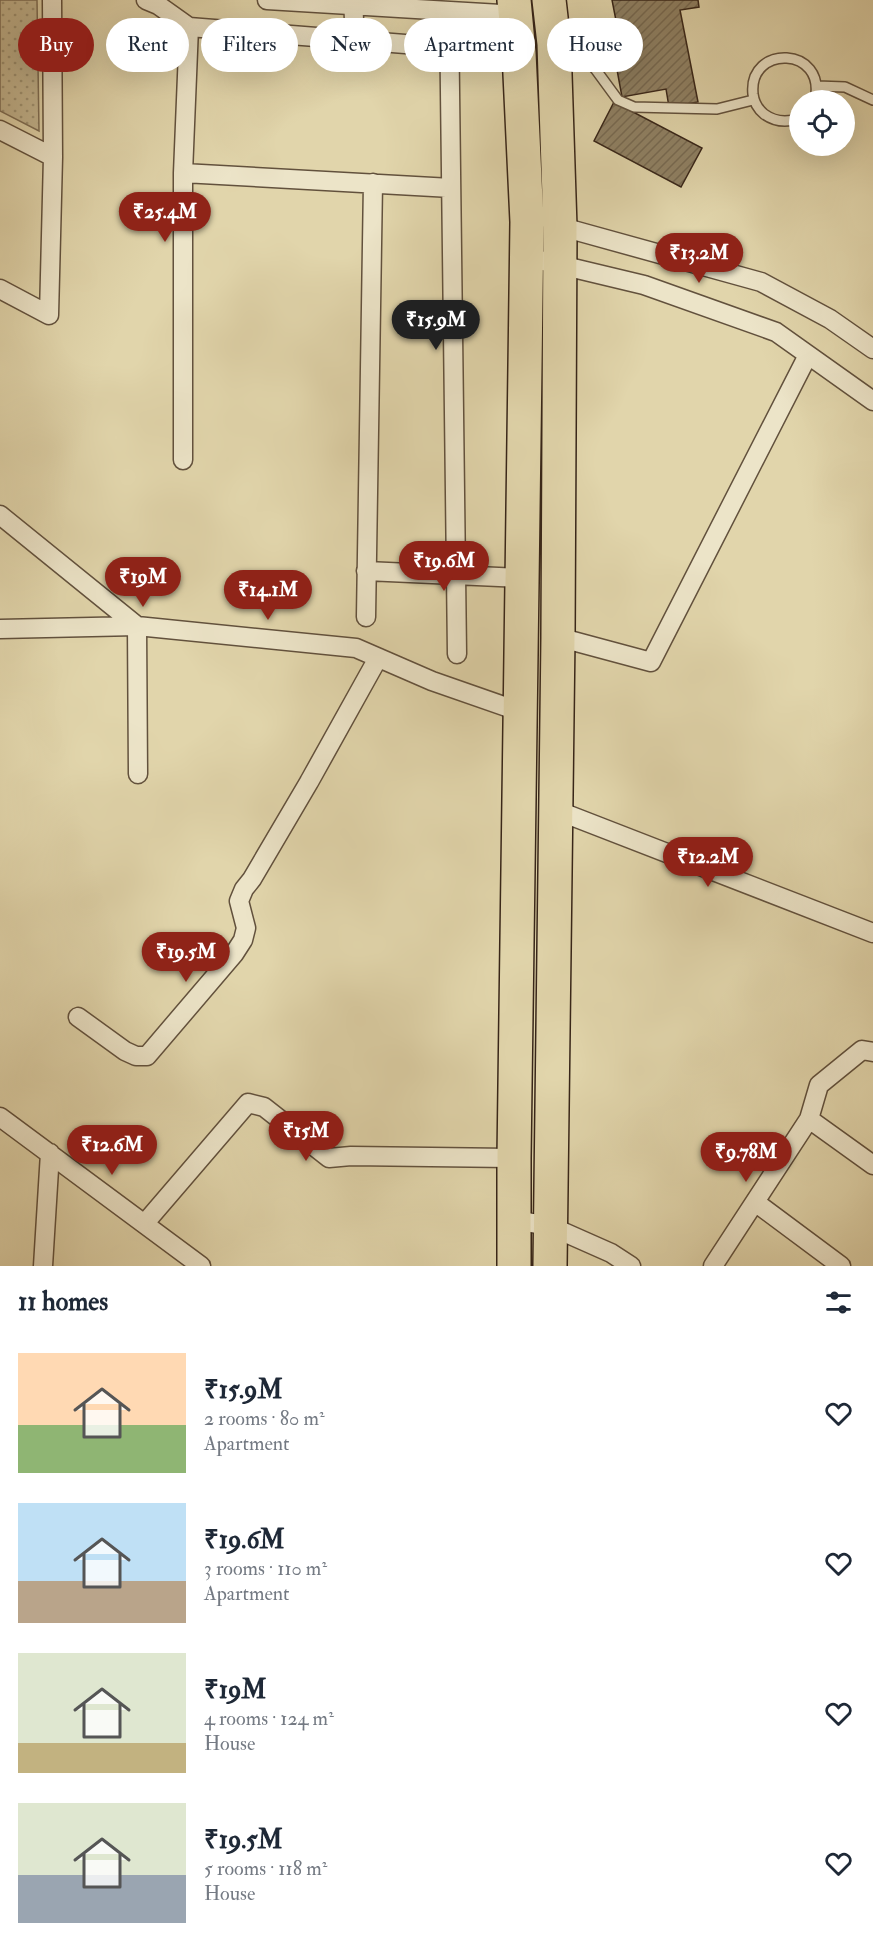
<!DOCTYPE html>
<meta charset="utf-8">
<style>
body{margin:0;font-family:"IM FELL Double Pica",serif;background:#f6f6f7;color:#1f2937;height:100vh;display:flex;flex-direction:column;font-size:22px;white-space:nowrap}
*{box-sizing:border-box;margin:0}
p{font-size:20px;color:#747a83}
.icon{flex:none;width:33px;height:33px;fill:none;stroke:currentColor;stroke-width:2;stroke-linecap:round;stroke-linejoin:round}
.map{position:relative;height:1266px;overflow:hidden}
.drawer{display:flex;flex-direction:column;background:#fff;flex:1}
.drawer>*{flex:none}
.hud{position:absolute;left:18px;top:18px;width:837px;height:54px;display:flex;gap:12px}
.controls{position:absolute;left:789px;top:90px;display:grid;gap:12px}
.controls a{display:grid;place-items:center;width:66px;height:66px;border-radius:50%;background:#fff;box-shadow:0 6px 24px #0002;font-size:30px}
.price{position:absolute;translate:-50% -51px;padding:0 14px;border-radius:21px;background:#8f2418;color:#fff;font-size:20px;line-height:39px;filter:drop-shadow(0 2px 3px #0008)}
.price::after{content:'';position:absolute;left:50%;top:36px;width:18px;height:14px;margin-left:-9px;background:inherit;clip-path:polygon(0 0,100% 0,50% 100%)}
.price.selected{background:#222;color:#fff}
ul{padding:0;list-style:none}
li{display:flex;align-items:center;gap:18px;height:150px;padding:0 18px}
li span{display:grid;place-items:center;flex:none;width:168px;height:120px;border-radius:0px;color:#555}
li>.icon{margin-inline-start:auto}
span .icon{width:72px;height:72px;fill:#fffc;stroke-width:1}
li b{font-size:26px}
h2{display:flex;justify-content:space-between;align-items:center;height:72px;padding:0 18px;font-size:26px}
.chip{padding:0 21px;border-radius:27px;background:#fff;box-shadow:0 6px 24px #0002;font-size:21px;line-height:54px}
.chip.selected{background:#8f2418;color:#fff}
.map>svg:first-child{display:block}
.park{fill:url(#park-dots);stroke:#7e6e55;stroke-width:1.5}
.building{fill:url(#building-hatch);stroke:#372518;stroke-width:1.5}
.lines{fill:none;stroke-linecap:round;stroke-linejoin:round}
.lane-casing{stroke:#62513d;stroke-width:12}
.street-casing{stroke:#62513d;stroke-width:21}
.highway-casing{stroke:#372518;stroke-width:36}
.lane{stroke:#ece4c8;stroke-width:9}
.street{stroke:#ece4c8;stroke-width:18}
.highway{stroke:#e1d5ab;stroke-width:33}
</style>
<div class="map">
<svg width="873" height="1266" viewBox="0 0 873 1266">
<defs>
<pattern id="park-dots" width="8" height="8" patternUnits="userSpaceOnUse" patternTransform="scale(1.5)"><rect width="8" height="8" fill="#c4b792"/><path d="M2 2h.1M6 6h.1" fill="none" stroke="#a09576" stroke-width="1.8" stroke-linecap="round"/></pattern>
<pattern id="building-hatch" width="6" height="6" patternUnits="userSpaceOnUse" patternTransform="scale(1.5)"><rect width="6" height="6" fill="#8f8164"/><path d="M-1 1l2-2M0 6l6-6M5 7l2-2" fill="none" stroke="#766951"/></pattern>
</defs>
<rect width="100%" height="100%" fill="#e1d5ab"/>
<filter id="stains"><feTurbulence type="fractalNoise" baseFrequency=".00333" numOctaves="4"/><feColorMatrix values="0 0 0 0 .2 0 0 0 0 .09 0 0 0 0 .02 0 0 0 .5 -.17"/></filter>
<radialGradient id="worn" r=".72"><stop offset=".6" stop-color="#630" stop-opacity="0"/><stop offset="1" stop-color="#630" stop-opacity=".3"/></radialGradient>
<path class="park" d="M0,0H37L39,131L0,111Z"/>
<path class="building" d="M612,0H698L699,7L680,10L698,102L669,107L666,89L622,97L613,48L621,46Z
M614,102L702,148L681,187L594,141Z"/>
<g class="lines">
<defs>
<path id="lane" d="M563,34L596,70L618,100L634,107L717,109L753,100
M817,86L845,87L873,100
M800,118C787,123 775,122 764,114C758,109 754,102 753,94C748,44 827,46 815,100"/>
<path id="street" d="M146,0L158,5L189,27L519,53
M267,0L516,15
M353,0L355,40
M449,11L457,654
M0,130L53,157
M183,173L451,188
M555,225L761,282L830,319L873,349
M527,257L644,285L776,332L873,401
M0,289L49,315L53,157L52,0
M183,460V173L189,27
M0,515L137,626L138,774
M366,571L523,578
M366,617L373,183
M0,629L137,626L356,648L432,681L521,712
M558,637L651,662L808,355
M556,810L873,933
M78,1017L125,1051L136,1056H147L234,954L243,940L246,928L239,901L244,889L252,879L309,782L378,658
M0,1117L201,1266
M809,1119L873,1165
M755,1202L841,1266
M514,1220L550,1226L611,1253L631,1266
M145,1223L248,1103L264,1107L329,1158L351,1156L514,1158
M43,1266L50,1153
M713,1266L809,1119L819,1085L862,1050L873,1052"/>
<path id="highway" d="M514,0L519,53L527,222L514,1158V1266
M549,0L554,44L560,227L558,637L550,1266"/>
</defs>
<use href="#lane" class="lane-casing"/>
<use href="#street" class="street-casing"/>
<use href="#highway" class="highway-casing"/>
<use href="#lane" class="lane"/>
<use href="#street" class="street"/>
<use href="#highway" class="highway"/>
</g>
<rect width="100%" height="100%" filter="url(#stains)"/>
<rect width="100%" height="100%" fill="url(#worn)"/>
</svg>
<div class="controls">
<a><svg class="icon" aria-label="locate" viewBox="0 0 24 24"><circle cx="12" cy="12" r="6"/><path d="M12 2v4M12 18v4M2 12h4M18 12h4"/></svg></a>
</div>
<b class="price" style="left:165px;top:243px">₹25.4M</b>
<b class="price" style="left:699px;top:284px">₹13.2M</b>
<b class="price selected" style="left:436px;top:351px">₹15.9M</b>
<b class="price" style="left:444px;top:592px">₹19.6M</b>
<b class="price" style="left:143px;top:608px">₹19M</b>
<b class="price" style="left:268px;top:621px">₹14.1M</b>
<b class="price" style="left:708px;top:888px">₹12.2M</b>
<b class="price" style="left:186px;top:983px">₹19.5M</b>
<b class="price" style="left:306px;top:1162px">₹15M</b>
<b class="price" style="left:112px;top:1176px">₹12.6M</b>
<b class="price" style="left:746px;top:1183px">₹9.78M</b>
<div class="hud">
<a class="chip selected">Buy</a>
<a class="chip">Rent</a>
<a class="chip">Filters</a>
<a class="chip">New</a>
<a class="chip">Apartment</a>
<a class="chip">House</a>
</div>
</div>
<section class="drawer">
<h2>11 homes<svg class="icon" aria-label="filters" viewBox="0 0 24 24"><path d="M4 7h16M4 17h16"/><circle cx="9" cy="7" r="2"/><circle cx="15" cy="17" r="2"/></svg></h2>
<ul>
<li><span style="background:linear-gradient(#ffd9b3 60%,#8fb573 0)"><svg class="icon" aria-label="home" viewBox="0 0 24 24"><path d="M3 11l9-7 9 7M6 9v11h12V9"/></svg></span><div><b>₹15.9M</b><p>2 rooms · 80 m²</p><p>Apartment</p></div><svg class="icon" aria-label="heart" viewBox="0 0 24 24"><path d="M12 20l-8-8c-3-5 5-10 8-4 3-6 11-1 8 4z"/></svg></li>
<li><span style="background:linear-gradient(#bfe0f5 65%,#b9a48a 0)"><svg class="icon" aria-label="home" viewBox="0 0 24 24"><path d="M3 11l9-7 9 7M6 9v11h12V9"/></svg></span><div><b>₹19.6M</b><p>3 rooms · 110 m²</p><p>Apartment</p></div><svg class="icon" aria-label="heart" viewBox="0 0 24 24"><path d="M12 20l-8-8c-3-5 5-10 8-4 3-6 11-1 8 4z"/></svg></li>
<li><span style="background:linear-gradient(#dfe7d0 75%,#c2b280 0)"><svg class="icon" aria-label="home" viewBox="0 0 24 24"><path d="M3 11l9-7 9 7M6 9v11h12V9"/></svg></span><div><b>₹19M</b><p>4 rooms · 124 m²</p><p>House</p></div><svg class="icon" aria-label="heart" viewBox="0 0 24 24"><path d="M12 20l-8-8c-3-5 5-10 8-4 3-6 11-1 8 4z"/></svg></li>
<li><span style="background:linear-gradient(#dfe7d0 60%,#9aa5b1 0)"><svg class="icon" aria-label="home" viewBox="0 0 24 24"><path d="M3 11l9-7 9 7M6 9v11h12V9"/></svg></span><div><b>₹19.5M</b><p>5 rooms · 118 m²</p><p>House</p></div><svg class="icon" aria-label="heart" viewBox="0 0 24 24"><path d="M12 20l-8-8c-3-5 5-10 8-4 3-6 11-1 8 4z"/></svg></li>
</ul>
</section>
